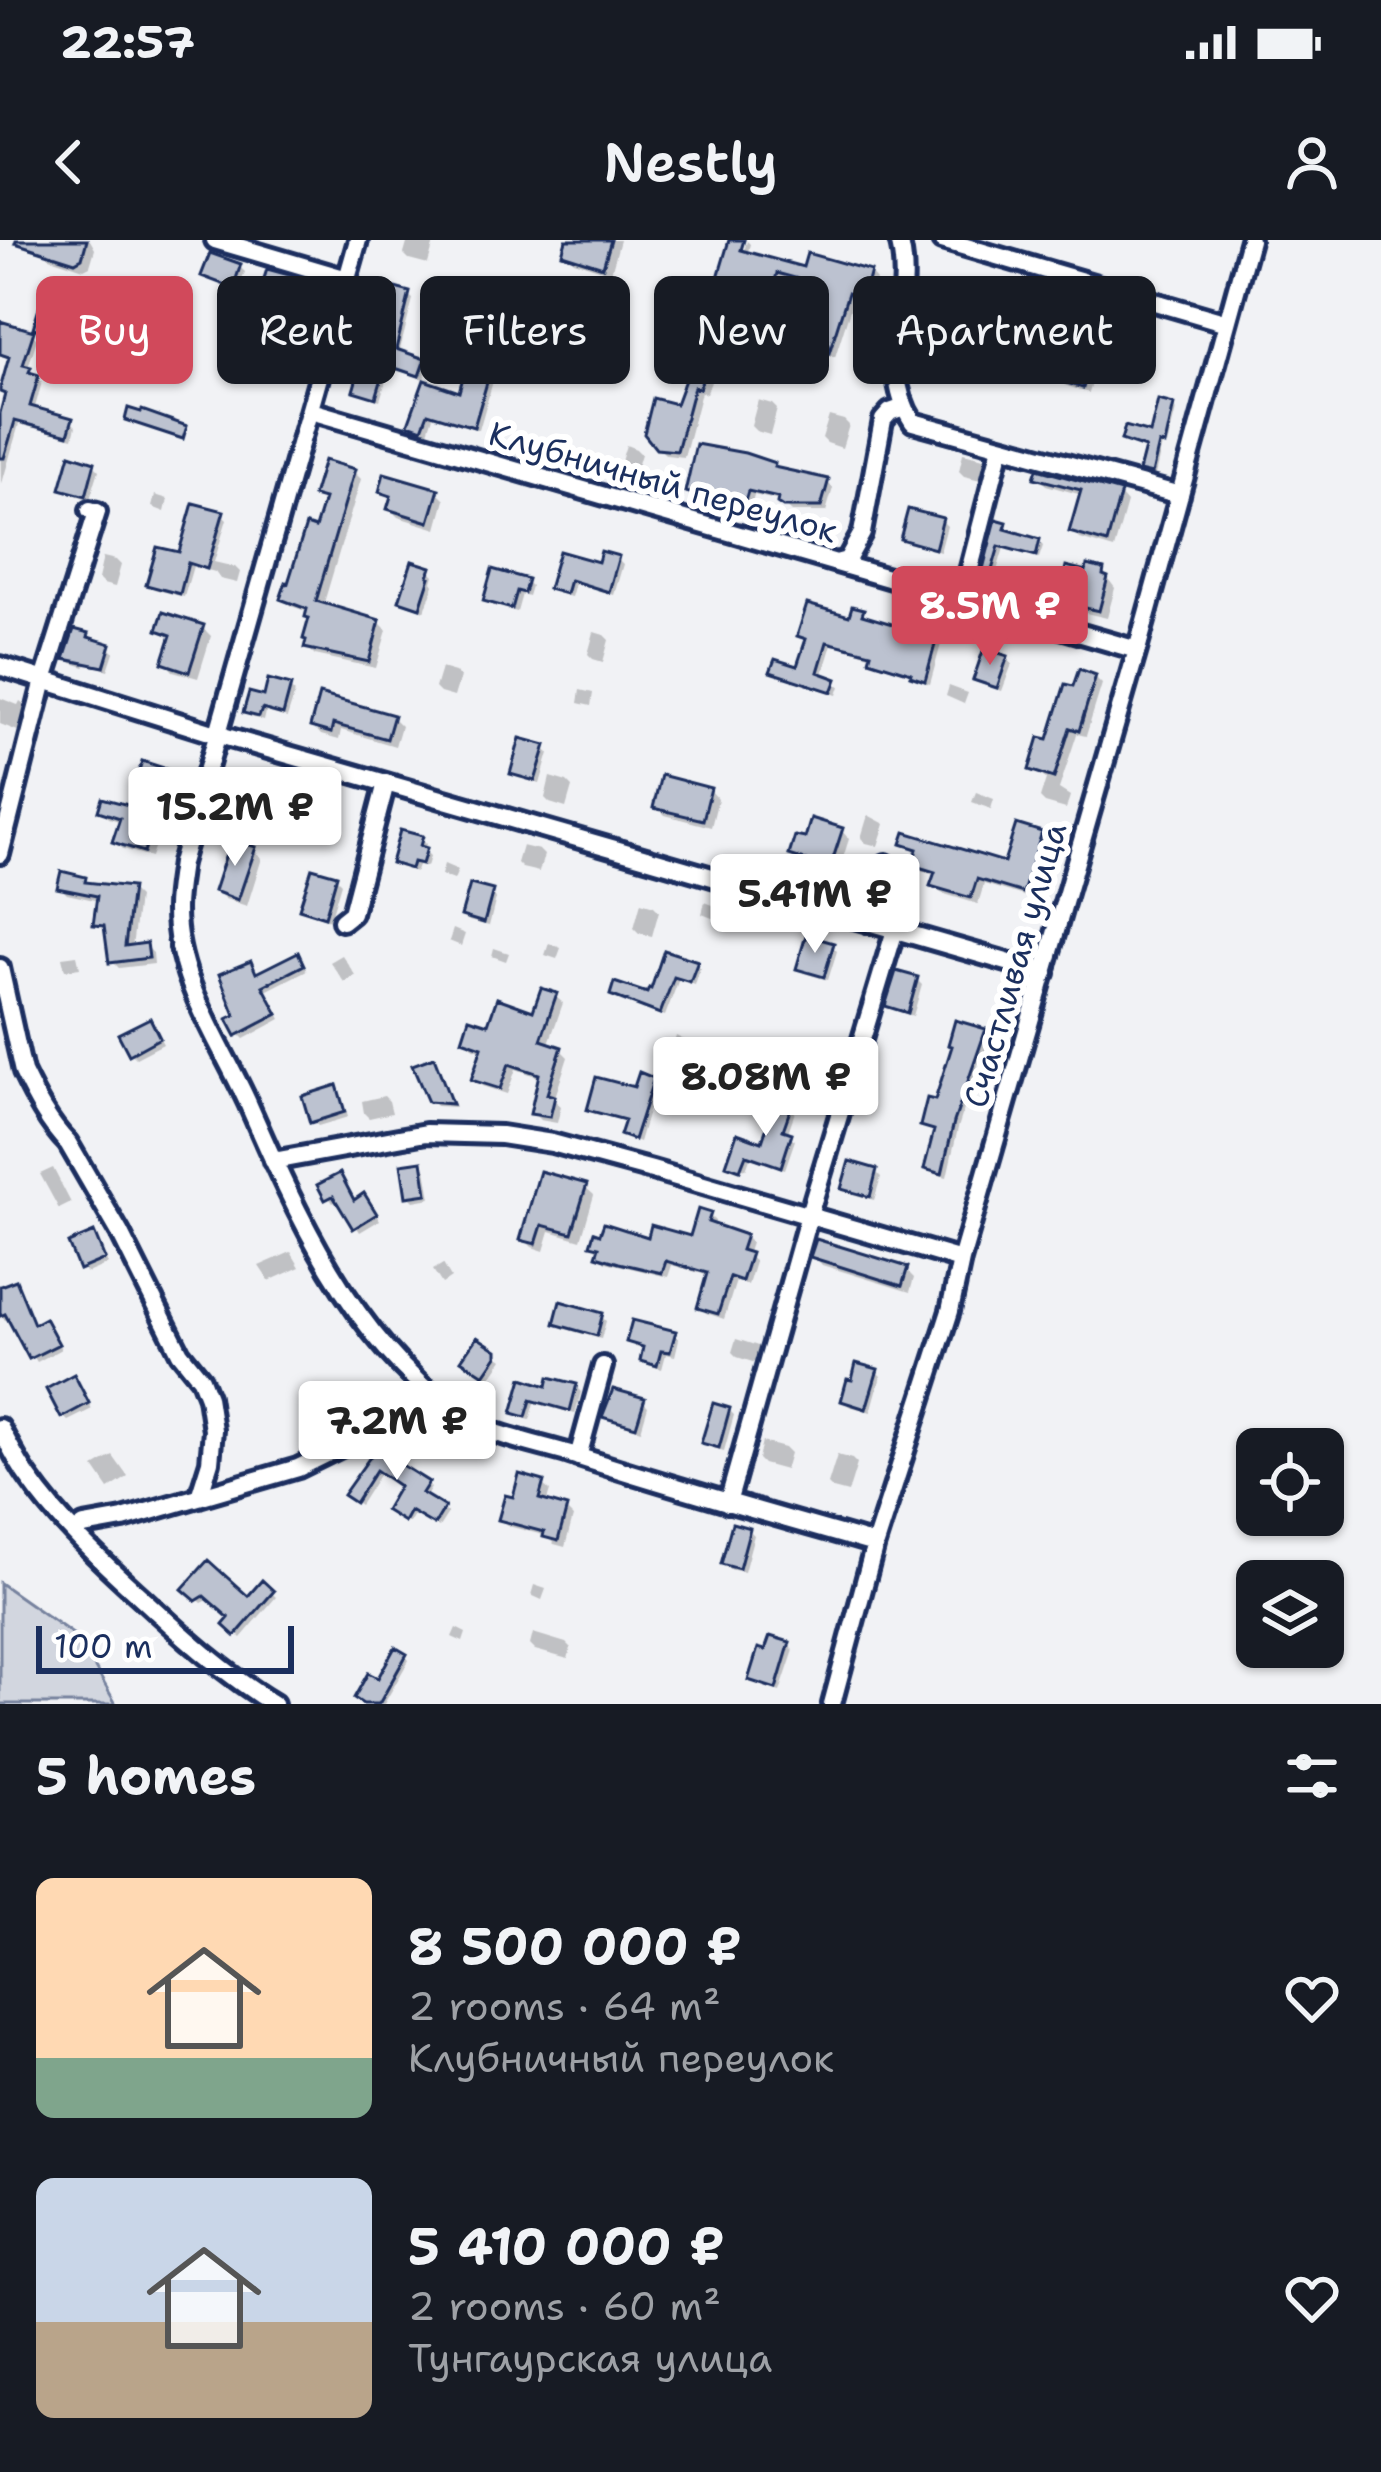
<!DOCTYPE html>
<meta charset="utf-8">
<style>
body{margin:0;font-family:"Shantell Sans",sans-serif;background:#242831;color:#f1f3f6;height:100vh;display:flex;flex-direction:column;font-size:45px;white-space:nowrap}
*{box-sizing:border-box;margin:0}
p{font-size:39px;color:#9ea1a6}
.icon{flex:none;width:66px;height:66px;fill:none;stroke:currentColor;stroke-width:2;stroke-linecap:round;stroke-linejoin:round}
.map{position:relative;height:1464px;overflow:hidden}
.sheet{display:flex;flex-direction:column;background:#171b24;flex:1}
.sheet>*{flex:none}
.top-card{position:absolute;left:36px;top:36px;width:1311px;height:108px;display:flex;gap:24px}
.buttons{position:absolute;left:1236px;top:1188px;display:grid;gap:24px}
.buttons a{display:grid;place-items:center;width:108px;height:108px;border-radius:18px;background:#171b24;box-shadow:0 3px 9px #0004;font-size:60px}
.scale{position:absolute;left:36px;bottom:30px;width:258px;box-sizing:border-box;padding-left:12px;border:6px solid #1b2f5e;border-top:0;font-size:33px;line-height:42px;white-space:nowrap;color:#1b2f5e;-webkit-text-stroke:9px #fff;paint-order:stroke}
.price{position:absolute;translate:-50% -102px;padding:0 27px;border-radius:12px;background:#fff;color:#222;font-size:39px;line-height:78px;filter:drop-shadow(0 3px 6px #0008)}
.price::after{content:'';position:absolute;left:50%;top:72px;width:36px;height:27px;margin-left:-18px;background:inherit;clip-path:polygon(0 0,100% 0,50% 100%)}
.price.current{background:#d1495b;color:#fff}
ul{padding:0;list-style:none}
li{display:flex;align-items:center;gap:36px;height:300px;padding:0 36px}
li span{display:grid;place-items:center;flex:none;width:336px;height:240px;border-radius:18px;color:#555}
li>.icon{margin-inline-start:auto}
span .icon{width:144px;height:144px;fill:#fffc;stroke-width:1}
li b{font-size:51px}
h2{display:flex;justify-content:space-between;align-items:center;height:144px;padding:0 36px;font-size:51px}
.chip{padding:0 42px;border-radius:18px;background:#171b24;box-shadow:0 3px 9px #0004;font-size:42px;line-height:108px}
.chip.current{background:#d1495b;color:#fff}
.status{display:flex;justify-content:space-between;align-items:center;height:84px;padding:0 60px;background:#171b24;direction:ltr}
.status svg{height:33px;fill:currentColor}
header{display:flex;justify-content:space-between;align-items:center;height:156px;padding:0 36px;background:#171b24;font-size:54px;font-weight:600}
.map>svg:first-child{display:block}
.green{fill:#d2d6df;stroke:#76829e;stroke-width:3}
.shadow{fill:#0003}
.building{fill:#bcc2d0;stroke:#1b2f5e;stroke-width:3}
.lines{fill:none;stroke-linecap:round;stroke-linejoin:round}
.minor-casing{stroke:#1b2f5e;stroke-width:26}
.minor{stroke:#fff;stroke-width:16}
.labels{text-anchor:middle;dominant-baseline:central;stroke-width:12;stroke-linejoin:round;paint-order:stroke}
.street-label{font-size:33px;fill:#1b2f5e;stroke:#fff}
</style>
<div class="status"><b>22:57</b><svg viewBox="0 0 49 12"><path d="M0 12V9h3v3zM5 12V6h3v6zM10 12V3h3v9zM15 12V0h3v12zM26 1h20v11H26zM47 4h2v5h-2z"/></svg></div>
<header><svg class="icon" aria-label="back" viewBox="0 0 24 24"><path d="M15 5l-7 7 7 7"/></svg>Nestly<svg class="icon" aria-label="person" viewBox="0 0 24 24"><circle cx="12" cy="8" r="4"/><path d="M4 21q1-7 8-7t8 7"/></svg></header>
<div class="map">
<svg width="1381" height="1464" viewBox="0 0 1381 1464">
<rect width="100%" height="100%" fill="#f1f2f5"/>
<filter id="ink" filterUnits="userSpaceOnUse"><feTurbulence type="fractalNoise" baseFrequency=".00833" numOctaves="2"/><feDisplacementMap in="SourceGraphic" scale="24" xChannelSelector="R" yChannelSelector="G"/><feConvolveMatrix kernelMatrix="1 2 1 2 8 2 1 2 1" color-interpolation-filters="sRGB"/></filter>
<g filter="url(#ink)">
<path class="green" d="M0,1343L77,1397L116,1464H0Z"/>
<path class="shadow" d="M36,0H90L95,9L90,26L84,29L50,18Z
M408,0H431L434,3L428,24L409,19L404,14Z
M569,0H620L611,33L574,21L565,13Z
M732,0H741L739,26L747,1L750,4L747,15L805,30L870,33L876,40L870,61L854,57L835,117L808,109L802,102L819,47L783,38L777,60L727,46L720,40Z
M240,27L245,32L238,51L209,40L204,35Z
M292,39L307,60L302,78L294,85L260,76L252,68Z
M428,52L445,58L442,67L425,61Z
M74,53L82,62L70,103L45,95L36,87Z
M408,55L413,59L399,113L424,121L428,126L424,139L390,128L380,160L361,154L356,150Z
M504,80L509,85L479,190L433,176L428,192L417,188L412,183L426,143L461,156Z
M737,83L749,88L745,99L733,93Z
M1053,86L1059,92L1058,96L1095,108L1101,114L1089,153L1061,144L1055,138L1059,125L1028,116L1020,143L982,132L979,141L957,135L951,129Z
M32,94L37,99L28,128L42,142L34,171L71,181L76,186L73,198L19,184L1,247L0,184L12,119L0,116V95Z
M703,134L711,142L706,154L701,152L684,217L666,215L658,207L678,168Z
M758,160L772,164L777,169L770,195L756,191L751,186Z
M1173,167L1176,170L1167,206L1162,205L1155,235L1146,233L1143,230L1147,209L1124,200L1152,196Z
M829,176L844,180L849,185L842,208L827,203L822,198Z
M626,205L636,209L641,214L633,240L618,231Z
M963,213L984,218L989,223L985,241L964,236L959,231Z
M94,225L99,230L90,259L69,253L64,248Z
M773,226L779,231L827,242L833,248L826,272H792L780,261L754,255L751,265L723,256L721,264L694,257L688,251Z
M353,231L361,239L323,366L379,382L387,390L376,428L315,415L307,407L312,379L309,372L291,366L283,358L317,292L325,263L317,255Z
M1038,237L1120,255L1127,263L1114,309L1080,299L1072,291L1082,255L1046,245Z
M382,251L437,252L445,260L437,289L398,277L390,269L393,259Z
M155,255L168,259L165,272L152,267Z
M222,274L227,279L214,322L235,327L240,332L237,343L220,339L215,332L193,326L184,357L154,349L150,344Z
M942,281L947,286L940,312L908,303L903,298Z
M1005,285L1009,289L1008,293L1039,302L1043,306L1039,318L1004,308L990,353L981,347Z
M103,317L116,320L121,325L115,347L103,344L98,339Z
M618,319L623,324L614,355L575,343L571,357L557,353L552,348Z
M429,330L434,335L432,342L434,345L425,371L407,365L402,360Z
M1103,332L1115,348L1107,378L1069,369L1061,361L1088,335Z
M526,341L531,346L528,356L522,354L517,372L491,365L486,360Z
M863,372L867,379L924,396L938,393L943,397L930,444L918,440L912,434L877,424L872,419L873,416L832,404L822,437L840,446L837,455L779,436L774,432L799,430L808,401L801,395L851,380Z
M203,388L211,396L198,438L173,431L165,422L172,399L161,390Z
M594,392L604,395L609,400L603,422L593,419L588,414Z
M88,396L94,402L109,407L114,412L108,430L86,423L85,427L72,423L68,418Z
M1007,419L1012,424L1002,451L981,444L976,439Z
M441,428L455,432L460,437L454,457L440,453L435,448Z
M1095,437L1102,444L1086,496L1077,494L1059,549L1070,556L1066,569L1045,563L1040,558L1046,539L1032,529L1050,503L1075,450Z
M949,446L968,453L964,464L946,456Z
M290,448L295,453L287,478L266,472L264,481L251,477L246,472Z
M580,450L593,453L591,466L578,463Z
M321,457L392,477L401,486L395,506L341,490L339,500L321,495L313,486Z
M0,458L18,465L20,461L29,468L23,493L0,484Z
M544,508L549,513L540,544L518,538L513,533Z
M168,533L176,540L151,617L123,609L116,602L122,582L109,578L101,570L129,569Z
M550,537L567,542L572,547L566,568L550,563L545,558Z
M710,550L718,559L711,587L665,575L657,567Z
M976,552L994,559L991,569L972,562Z
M868,575L885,584L878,606L866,603L861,598Z
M841,590L849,599L838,634L801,623L793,614Z
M1040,595L1047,602L1030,658L984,644L978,664L941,653L934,645L937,636L923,631L915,624L919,613L905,604L1006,625Z
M421,598L426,604L424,610L430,616L427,627L418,625L416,632L399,627L394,622Z
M522,606L539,610L544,615L539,632L522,628L517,623Z
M254,610L262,618L247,666L225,659L217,651Z
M863,623L876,631L870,655L855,647Z
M444,624L458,630L454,640L441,635Z
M336,638L341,643L330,680L308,673L303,668Z
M85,640L91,646L131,650L138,657L132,708L146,706L153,713L154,724L119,728L112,721L108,691L97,684L99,661L67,654L60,647Z
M491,653L496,658L489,686L469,681L464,676Z
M641,662L654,666L659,671L652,696L639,693L634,688Z
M705,662L729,671L725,683L702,674Z
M453,689L465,694L461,706L449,701Z
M549,703L561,708L557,719L545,715Z
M832,706L837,711L828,740L804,733L799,728Z
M494,708L509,713L506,721L492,716Z
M666,714L696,724L700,728L695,745L679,739L665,776L618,759L614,754L649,757Z
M77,715L80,728L65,730L62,717Z
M297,715L307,730L266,751L281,779L244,799L239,794V776L250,725L257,735Z
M342,715L355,735L344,742L330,722Z
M917,740L922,745L913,776L894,770L889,765Z
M555,756L563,763L548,806L561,810L568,817L554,860L561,866L557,883L540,880L533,873L541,838L516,829L507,854L482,846L475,839L484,811L472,807L465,800L490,788L535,774Z
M154,787L163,804L136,818L131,813Z
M985,792L990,797L984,817L981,816L958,888L947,937L932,933L927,928L937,892L923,885Z
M676,796L692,804L679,844L669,841L664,836Z
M433,821L438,826L455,867L436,866L431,860Z
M652,840L656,845L639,902L624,895L628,882L595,873L590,869L635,851Z
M336,849L341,854L348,877L318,886L313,881Z
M384,856L389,861L392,873L369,878L364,873L362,861Z
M792,861L797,866L787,895L795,900L785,929L750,918L746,929L730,923L739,897L764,906Z
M421,924L426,929L431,958L414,961L409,956Z
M53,928L71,963L59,969L40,934Z
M876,932L881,937L874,960L849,953L844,948Z
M321,946L355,963L369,962L380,980L360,992L339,960L333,963Z
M585,947L594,955L581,1000L550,991L544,1011L532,1007L524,999Z
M709,975L715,981L714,987L745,997L751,1003L747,1015L755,1022L748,1045L736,1041L724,1079L706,1073L700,1067L710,1036L672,1025L668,1037L606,1022L593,1004L692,1000Z
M93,995L98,1000L108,1024L87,1033L82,1028Z
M291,1012L300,1027L269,1041L259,1026Z
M814,1016L906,1030L914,1038L910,1052L822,1025Z
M443,1024L451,1038L442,1044L433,1030Z
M15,1043L20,1048L36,1086L49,1087L61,1109L37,1122L10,1078L5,1080L0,1075V1049Z
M601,1076L606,1081L601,1099L562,1088L557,1083Z
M674,1093L679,1099L675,1116L666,1114L662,1129L648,1125L643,1120L646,1109L635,1107L630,1102Z
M736,1099L758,1106L763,1111L759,1124L737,1117L732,1112Z
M478,1101L503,1119L490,1138L470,1124Z
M876,1131L881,1136L871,1172L849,1166L844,1161Z
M524,1142L549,1149L576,1147L581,1152L575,1174L535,1163L530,1180L520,1177L515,1172Z
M78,1143L92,1169L68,1181L63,1176Z
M643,1161L648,1166L641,1190L611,1181L606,1176Z
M729,1170L734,1175L724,1211L710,1207L705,1202Z
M384,1202L410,1214L400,1227L427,1244L431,1248L425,1258L448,1273L439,1287L415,1273L409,1283L393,1273L403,1247L381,1232L360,1265L351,1258Z
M762,1202L785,1208L790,1213L785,1230L763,1224L758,1219Z
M837,1215L852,1219L857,1224L848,1253L833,1249L828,1244Z
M113,1216L128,1237L109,1249L94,1227Z
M542,1244L550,1251L546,1264L566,1270L573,1277L565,1307L554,1304L547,1296L508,1286L501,1279L515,1261Z
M749,1290L754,1295L744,1332L729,1329L724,1324Z
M262,1344L276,1357L241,1398L227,1384L233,1378L210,1359L202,1363L186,1349L248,1360Z
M534,1345L546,1349L542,1360L531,1355Z
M456,1388L466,1393L463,1402L452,1397Z
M533,1393L566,1403L571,1408L568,1419L535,1410L530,1405Z
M789,1405L794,1410L780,1452L756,1444L751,1439Z
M405,1416L409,1420L384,1464H365L379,1442Z"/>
<path class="building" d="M16,0H87L82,18L75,22L15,3Z
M566,0H611L603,27L562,14Z
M729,0H744L741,10L803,27L807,13L871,31L864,57L848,53L829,113L798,103L817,44L777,33L771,56L717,41Z
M210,13L241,24L233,48L201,36Z
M267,29L293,36L292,42L300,49L294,70L287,74L286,79L249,69L255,46L261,48Z
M47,42L76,51L62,96L33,88Z
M384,45L410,52L396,109L425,119L419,136L386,125L376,158L353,151Z
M1016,70L1054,83L1052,91L1096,105L1083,148L1051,138L1056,122L1022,112L1014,139L976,128L973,137L948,130L960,87L1007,100Z
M481,71L506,77L474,187L428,173L422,189L408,184L424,140L459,152Z
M0,81L34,91L23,125L31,127L29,132L39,135L30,166L73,178L68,195L15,181L4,218H0V173L5,154L0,152V149L9,117L0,114Z
M690,126L705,132L699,149L694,147L677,211L656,209L644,194L653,158L676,164Z
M1158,160L1174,164L1165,205L1159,204L1152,234L1139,231L1145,208L1121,200L1125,186L1150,193Z
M128,168L141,172L142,170L187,186L183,199L125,180Z
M696,204L745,213L775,223L774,227L829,239L821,267H783L777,263L778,258L748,251L745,261L717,251L715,259L685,252Z
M70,214L95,222L86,256L60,249Z
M324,220L355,229L316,361L380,380L369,422L304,408L306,400L303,399L309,378L305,377L307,369L280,359L286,342L288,343L306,285L315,288L324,259L313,256Z
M1037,229L1121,252L1107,303L1069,292L1081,250L1034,238Z
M384,233L439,249L429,282L387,269L391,256L379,252Z
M193,263L224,271L207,329L188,323L180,354L146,345L157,307L179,312Z
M908,269L943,278L935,309L900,299Z
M996,279L1007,282L1005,289L1040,299L1036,316L999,306L986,351L978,348Z
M559,311L598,322L601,311L619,316L609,352L570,340L566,354L548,349Z
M412,321L431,327L428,336L430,337L420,368L399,361Z
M1087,325L1104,329L1103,335L1108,337L1099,371L1058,362L1066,326L1086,331Z
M492,329L528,339L524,353L517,351L512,369L483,361Z
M807,364L849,376L852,366L864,369L862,375L922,393L924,386L939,390L925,441L910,436L911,433L869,420L871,413L827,402L818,432L837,439L832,452L770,432L775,419L797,426L806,399L797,396Z
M163,372L204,385L189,432L162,423L171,395L157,390Z
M74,389L89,393L88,397L111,404L104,427L64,419Z
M984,408L1008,416L997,448L973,440Z
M1079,429L1096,435L1079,491L1070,488L1054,538L1029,530L1039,497L1048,499L1065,444L1073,446Z
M268,439L291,445L283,475L262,469L259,477L243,473L249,452L264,456Z
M319,454L394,475L387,499L333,484L331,493L310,487Z
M520,498L546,505L535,541L510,534Z
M142,521L170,530L144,612L112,602L120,578L98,571L102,558L128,565Z
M661,535L711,548L703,580L653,568Z
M811,578L843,588L830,628L789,615L795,596L805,598Z
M1016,584L1042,592L1023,653L977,639L971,658L930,646L935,632L912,625L917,609L901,604L905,592L1004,622Z
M400,590L423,596L420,606L427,608L422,624L413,622L411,629L391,623Z
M231,599L256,607L238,660L214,651Z
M312,628L337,635L325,677L299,669Z
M61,631L86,637L85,642L132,647L125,706L147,703L149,718L109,723L104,686L93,685L97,656L57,648Z
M470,644L493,650L484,683L461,676Z
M806,695L834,703L824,737L796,729Z
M664,710L698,721L690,742L674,737L660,774L610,755L614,742L647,753L649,748L651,749Z
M298,712L304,725L263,746L278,774L236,796L227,779L235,775L219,734L251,721L256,733Z
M896,731L918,737L908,773L885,766Z
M541,748L557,753L541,800L562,807L547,854L555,856L550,877L530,874L539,834L509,824L500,849L471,840L482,807L462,800L469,778L488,784L497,758L533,771Z
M150,778L160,798L129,815L118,794Z
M955,780L986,789L954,882L942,934L924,929L934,890L920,886L927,858L935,860L952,806L948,805Z
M434,817L452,864L428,862L412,825Z
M639,832L654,838L634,900L620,895L625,880L587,870L596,837L634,847Z
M337,845L345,872L310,883L302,856Z
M778,853L794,859L783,890L792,893L781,927L746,915L740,930L726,925L737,893L762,902Z
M422,921L427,954L406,957L401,924Z
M849,921L877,929L870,957L841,949Z
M540,931L587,944L572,993L542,985L536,1004L520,1000Z
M340,933L354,960L364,953L377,974L353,989L333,956L325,960L317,945Z
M698,969L711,973L708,982L746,995L741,1010L751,1013L742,1041L730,1037L718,1074L697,1068L707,1033L666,1021L662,1033L619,1023L596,1016L599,1007L590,1005L594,992L600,994L604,983L648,997L651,985L690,996Z
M94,992L105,1019L79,1030L68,1003Z
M816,999L908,1027L902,1046L810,1017Z
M16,1040L34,1084L45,1078L59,1104L29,1119L5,1074L0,1076V1046Z
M560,1061L603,1073L597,1096L554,1084Z
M632,1080L676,1091L670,1112L661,1111L657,1126L640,1121L643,1107L626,1102Z
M477,1097L497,1110V1116L484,1135L461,1120Z
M856,1123L878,1129L866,1169L841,1161L847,1139L852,1140Z
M74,1134L89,1163L61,1178L46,1149Z
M549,1137L577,1144L570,1171L531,1160L526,1177L512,1173L522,1138L547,1146Z
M613,1149L645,1158L636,1187L602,1177Z
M713,1163L730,1168L719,1208L701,1203Z
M390,1195L408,1207L397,1222L429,1242L422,1253L445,1267L434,1285L410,1271L404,1282L385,1270L399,1246L376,1230L355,1263L343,1255L382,1200Z
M519,1234L544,1241L539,1259L567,1267L558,1301L543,1297L544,1292L498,1280L505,1255L513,1257Z
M732,1283L750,1288L739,1329L721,1324Z
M208,1320L248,1356L262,1340L274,1351L235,1396L223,1385L229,1378L204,1356L196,1361L182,1349Z
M770,1396L790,1402L776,1449L748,1440L758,1408L765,1410Z
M395,1407L407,1414L379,1464H363L354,1458L368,1433L378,1438Z"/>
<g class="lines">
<defs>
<path id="minor" d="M215,0L347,39
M358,0L181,623C179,638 176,654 176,668C175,739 220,801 248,863C297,975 350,1094 451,1170C484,1195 531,1202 570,1214C671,1247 773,1275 875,1304
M899,0C917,60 875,125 913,182L1180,255
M942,0L1227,83
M311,171L1137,410
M836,323L847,320L862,293L883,180L890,172L904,167
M962,359L1001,207
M0,426L216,494L1045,733
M0,614L44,440L97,272L90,270
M342,681L352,673L386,543
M870,683L886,624
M0,728L23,832C35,857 49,884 68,903L120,993L180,1113L201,1139L208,1157L213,1190L210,1222L199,1257
M273,921L426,893L501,895L552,903L652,930L961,1020
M0,1188C9,1204 17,1222 28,1237C60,1283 102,1322 143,1359C184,1397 226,1435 274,1464
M578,1217L603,1126
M728,1263L809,975L895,690
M74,1293L84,1286L123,1279L298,1228L369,1193L411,1165L428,1164L435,1157
M832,1464L875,1304L950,1071L961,1020L1137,410L1250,0"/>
</defs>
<use href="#minor" class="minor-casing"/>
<use href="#minor" class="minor"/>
</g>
</g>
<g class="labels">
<g class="street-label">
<text transform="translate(663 242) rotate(16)">Клубничный переулок</text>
<text transform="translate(1015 725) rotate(-74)">Счастливая улица</text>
</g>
</g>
</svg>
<div class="buttons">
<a><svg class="icon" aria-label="locate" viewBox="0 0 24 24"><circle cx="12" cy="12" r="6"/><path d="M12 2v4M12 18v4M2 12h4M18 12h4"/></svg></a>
<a><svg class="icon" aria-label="layers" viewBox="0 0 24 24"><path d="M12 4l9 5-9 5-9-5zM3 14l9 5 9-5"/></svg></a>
</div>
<div class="scale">100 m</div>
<b class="price current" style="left:990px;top:428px">8.5M ₽</b>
<b class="price" style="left:235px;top:629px">15.2M ₽</b>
<b class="price" style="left:815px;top:716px">5.41M ₽</b>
<b class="price" style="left:766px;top:899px">8.08M ₽</b>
<b class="price" style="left:397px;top:1243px">7.2M ₽</b>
<div class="top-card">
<a class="chip current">Buy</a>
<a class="chip">Rent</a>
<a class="chip">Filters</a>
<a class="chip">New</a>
<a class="chip">Apartment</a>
</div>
</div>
<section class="sheet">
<h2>5 homes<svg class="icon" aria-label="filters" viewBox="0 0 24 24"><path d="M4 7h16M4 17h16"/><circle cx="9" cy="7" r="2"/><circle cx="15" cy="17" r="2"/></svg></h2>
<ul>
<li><span style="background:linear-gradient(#ffd9b3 75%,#7fa58c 0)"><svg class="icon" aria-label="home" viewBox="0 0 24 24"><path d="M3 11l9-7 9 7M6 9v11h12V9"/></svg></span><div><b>8 500 000 ₽</b><p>2 rooms · 64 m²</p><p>Клубничный переулок</p></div><svg class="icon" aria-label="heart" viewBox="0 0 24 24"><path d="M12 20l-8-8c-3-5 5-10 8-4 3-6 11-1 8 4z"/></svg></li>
<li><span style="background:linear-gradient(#c9d6e8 60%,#b9a48a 0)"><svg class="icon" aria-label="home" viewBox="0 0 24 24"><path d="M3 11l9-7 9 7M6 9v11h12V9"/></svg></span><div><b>5 410 000 ₽</b><p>2 rooms · 60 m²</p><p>Тунгаурская улица</p></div><svg class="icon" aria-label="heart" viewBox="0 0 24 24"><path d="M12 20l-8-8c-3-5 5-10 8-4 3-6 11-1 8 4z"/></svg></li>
</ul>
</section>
